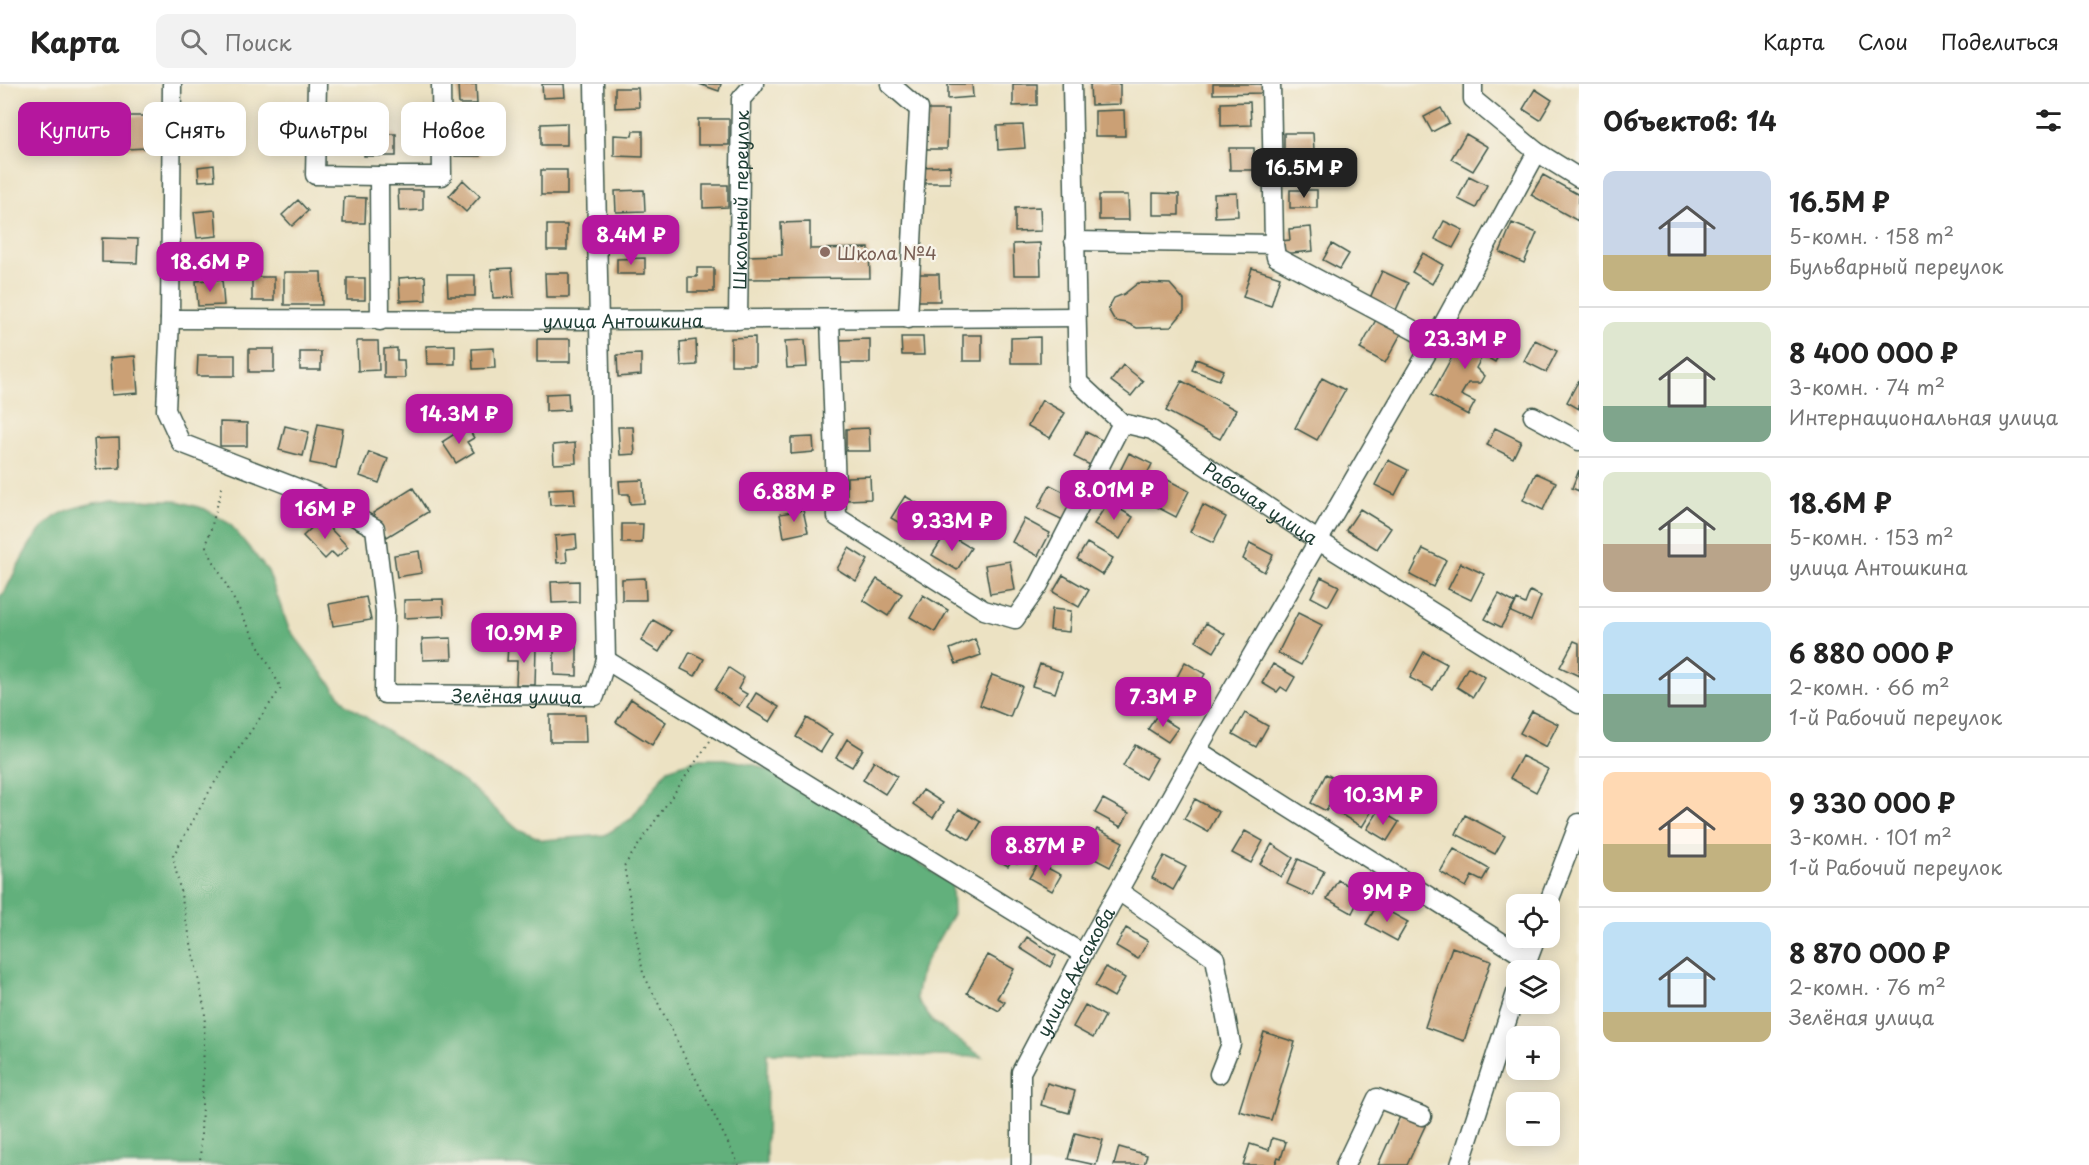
<!DOCTYPE html>
<html lang="ru">
<meta charset="utf-8">
<style>
body{margin:0;font-family:"Playpen Sans",sans-serif;background:#f2f2f2;color:#222;height:100vh;display:flex;flex-direction:column;font-size:22px;white-space:nowrap}
*{box-sizing:border-box;margin:0}
p{font-size:20px;color:#767676}
.icon{flex:none;width:33px;height:33px;fill:none;stroke:currentColor;stroke-width:2;stroke-linecap:round;stroke-linejoin:round}
.map{position:relative;flex:1;overflow:hidden}
.sheet{display:flex;flex-direction:column;background:#fff;width:510px}
.sheet>*{flex:none}
.banner{position:absolute;left:18px;top:18px;width:570px;height:54px;display:flex;gap:12px}
.controls{position:absolute;left:1506px;top:810px;display:grid;gap:12px}
.controls a{display:grid;place-items:center;width:54px;height:54px;border-radius:12px;background:#fff;box-shadow:0 3px 15px #0003;font-size:30px}
.price{position:absolute;translate:-50% -51px;padding:0 14px;border-radius:12px;background:#b5179e;color:#fff;font-size:20px;line-height:39px;filter:drop-shadow(0 2px 3px #0008)}
.price::after{content:'';position:absolute;left:50%;top:36px;width:18px;height:14px;margin-left:-9px;background:inherit;clip-path:polygon(0 0,100% 0,50% 100%)}
.price.selected{background:#222;color:#fff}
ul{padding:0;list-style:none}
li{display:flex;align-items:center;gap:18px;height:150px;padding:0 24px}
li+li{border-top:2px solid #e0e0e0}
li span{display:grid;place-items:center;flex:none;width:168px;height:120px;border-radius:12px;color:#555}
li>.icon{margin-inline-start:auto}
span .icon{width:72px;height:72px;fill:#fffc;stroke-width:1}
li b{font-size:26px}
h2{display:flex;justify-content:space-between;align-items:center;height:72px;padding:0 24px;font-size:26px}
.pill{padding:0 21px;border-radius:12px;background:#fff;box-shadow:0 3px 15px #0003;font-size:21px;line-height:54px}
.pill.selected{background:#b5179e;color:#fff}
header{display:flex;align-items:center;gap:36px;box-sizing:border-box;height:84px;padding:0 30px;background:#fff;border-bottom:2px solid #e0e0e0}
header strong{font-size:28px}
nav{display:flex;gap:33px;margin-inline-start:auto;font-size:21px}
.search{width:420px;height:54px;background:#f2f2f2;display:flex;align-items:center;gap:15px;box-sizing:border-box;padding:0 21px;border-radius:12px;color:#767676;font-size:22px}
main{display:flex;flex:1;min-height:0}
.map>svg:first-child{display:block}
.forest{fill:#62b07b;stroke:#407658;stroke-width:1.5}
.building{fill:#cba075}
.lines{fill:none;stroke-linecap:round;stroke-linejoin:round}
.minor-casing{stroke:#3e5649;stroke-width:21}
.path{stroke:#3e5649;stroke-width:2;stroke-dasharray:1.5 4.5;stroke-linecap:butt}
.minor{stroke:#fff;stroke-width:18}
.education-dot{fill:#8d6e63;stroke:#f7f3e8;stroke-width:2}
.labels{text-anchor:middle;dominant-baseline:central;stroke-width:4.5;stroke-linejoin:round;paint-order:stroke}
.street-label{font-size:18px;fill:#1f3d34;stroke:#f7f3e8}
.education-label{font-size:18px;fill:#785e54;stroke:#f7f3e8;text-anchor:start}
</style>
<header>
<strong>Карта</strong>
<div class="search"><svg class="icon" aria-label="search" viewBox="0 0 24 24"><circle cx="10" cy="10" r="6"/><path d="M15 15l6 6"/></svg>Поиск</div>
<nav><a>Карта</a><a>Слои</a><a>Поделиться</a></nav>
</header>
<main>
<div class="map">
<svg width="1579" height="1081" viewBox="0 0 1579 1081">
<rect width="100%" height="100%" fill="#f7f3e8"/>
<filter id="ink" filterUnits="userSpaceOnUse"><feTurbulence type="fractalNoise" baseFrequency=".0167" numOctaves="2"/><feDisplacementMap in="SourceGraphic" scale="12" xChannelSelector="R" yChannelSelector="G"/><feConvolveMatrix kernelMatrix="1 2 1 2 8 2 1 2 1" color-interpolation-filters="sRGB"/></filter>
<filter id="wash" filterUnits="userSpaceOnUse"><feTurbulence type="fractalNoise" baseFrequency=".008" numOctaves="4" result="noise"/><feDisplacementMap in="SourceGraphic" scale="24" xChannelSelector="R" yChannelSelector="G"/><feGaussianBlur stdDeviation="1.35" result="paint"/><feColorMatrix in="noise" values="0 0 0 0 0 0 0 0 0 0 0 0 0 0 0 0 0 1.4 0 .05"/><feComposite in="paint" operator="in"/></filter>
<g filter="url(#wash)">
<rect width="100%" height="100%" fill="#ece2c3"/>
<path class="forest" d="M113,416H174L205,425L230,440L268,487L289,545L346,620L471,703L516,744L543,756L605,751L631,735L668,685L697,675H725L756,681L811,705L952,801L953,830L922,884L916,914L933,938L982,973L767,969L766,1081H0V512L4,509C18,484 30,450 55,433C72,422 94,419 113,416Z"/>
<g id="blocks">
<path class="building" d="M476,0L477,20H459L458,1Z
M542,0H564L565,13L543,14Z
M699,0H721L719,7Z
M948,0H972L973,13L948,15Z
M1013,0H1037V21L1013,22Z
M1090,0H1120V20L1091,21Z
M1213,0H1262V9L1213,10Z
M615,4H638L639,23L615,24Z
M1535,5L1552,16L1540,36L1523,25Z
M1250,18L1251,41L1221,42V19Z
M1441,24L1449,39L1432,48L1424,33Z
M926,26H948L947,65H926Z
M1124,26L1125,52H1095V27Z
M126,32H145L146,64L127,65Z
M209,32L211,43L221,42L223,52L199,56L196,34Z
M698,35H729V61H698Z
M567,39V61H541V40Z
M282,40L303,41V67L281,66Z
M1023,41L1025,64L998,66L997,42Z
M633,47H643V73L614,72V51L632,52Z
M1284,49H1313L1314,67L1284,68Z
M364,50H396V72H364Z
M455,50L480,51V72H455Z
M1466,50L1488,63L1473,87L1451,75Z
M1229,64H1254L1255,86H1230Z
M214,81L215,96L199,97L198,83Z
M950,82V99H920V83Z
M541,86H567V111H541Z
M1543,91L1579,111L1578,137L1531,111Z
M1469,92L1487,101L1476,124L1458,115Z
M463,96L480,112L466,128L449,112Z
M703,101H728V123L703,124Z
M398,106H423V126L399,127Z
M644,106L645,127L616,128L615,107Z
M1290,106H1317V124H1290Z
M1153,109L1179,110V131H1153Z
M1237,109L1238,132L1215,133L1214,110Z
M1099,111H1128L1129,136H1099Z
M344,113L366,114L365,139H343Z
M298,116L308,127L292,142L282,131Z
M1040,123L1041,147L1015,148V124Z
M215,126L217,152L197,154L194,128Z
M1444,137L1463,146L1453,164L1435,155Z
M810,138V165L869,164L870,194L748,195V172L782,171L781,139Z
M1512,139L1537,149L1524,179L1500,168Z
M547,141H567V166H547Z
M1311,143L1313,167L1281,170L1280,157L1290,156L1289,145Z
M102,154L138,155L137,179L102,178Z
M1040,159L1041,191H1014L1013,160Z
M1332,160L1349,170L1340,185L1323,176Z
M1423,169L1443,181L1432,200L1412,188Z
M645,174V190H617V175Z
M512,184L514,213L493,214L491,185Z
M697,184H714V208H688V193H697Z
M1252,184L1280,193L1271,222L1243,213Z
M1382,187L1408,199L1396,226L1370,214Z
M284,188H321L322,221H284Z
M545,189H569V213H546Z
M916,190H939L940,217H916Z
M447,191H475V212H448Z
M425,192L426,216L400,217L399,194Z
M252,193H274V217H252Z
M347,194H365V216H347Z
M222,195L224,221L198,222L196,197Z
M1138,199L1170,200L1184,216V227L1171,243L1137,244L1127,239L1115,237L1108,225L1114,214L1124,210Z
M1377,234L1402,248L1385,279L1360,265Z
M1468,244L1503,263L1495,278L1483,271L1476,284L1484,292L1480,299H1468L1461,311L1475,318L1468,331L1431,311Z
M963,251H982V277H963Z
M755,253V281H731V254Z
M901,253H923L924,271H902Z
M1040,253V279H1011V254Z
M537,255H570V278H537Z
M870,255V279H838V256Z
M696,256L697,281L681,282L680,258Z
M805,256L807,283L787,284L785,257Z
M1535,256L1557,267L1546,288L1524,277Z
M357,257H378L379,286L358,287Z
M455,261V280H427L426,262Z
M397,264V276H404L405,294H384V265Z
M494,264L495,284L473,285L472,265Z
M249,265H274V288H249Z
M300,268H321V286H300Z
M641,270V291L618,293L617,271Z
M198,271H235V292H197Z
M135,272L138,309L112,311L110,274Z
M1196,275L1224,286L1219,296L1192,286Z
M1123,281L1143,297L1131,312L1111,297Z
M1322,294L1345,306L1317,356L1295,344Z
M1579,296V325L1567,318Z
M1182,297L1236,326L1220,355L1166,327Z
M568,309L569,326L546,327V310Z
M1042,316L1065,329L1050,354L1028,342Z
M220,338L247,339V362H220Z
M318,340L343,345L336,384L310,379Z
M285,342L309,348L303,372L279,366Z
M467,342L474,354L467,358L474,368L456,379L442,358Z
M618,343H633L635,370L620,371Z
M869,344L870,367H846V345Z
M1495,344L1521,357L1513,374L1487,361Z
M1086,348L1102,356L1090,381L1074,373Z
M813,353L814,368L791,370V354Z
M119,354L120,384L96,385L94,355Z
M575,359L576,379L554,380L553,361Z
M369,368L388,375L379,399L360,392Z
M1129,369L1152,380L1139,406L1116,395Z
M1388,376L1408,386L1395,411L1375,401Z
M1579,386V407L1572,404Z
M1536,389L1556,398L1543,426L1523,416Z
M812,391L813,421L796,422L795,392Z
M870,392L871,415L847,416V393Z
M1166,395L1189,407L1176,433L1153,421Z
M643,396L644,419L630,420L629,410H620L619,397Z
M1050,401L1076,414L1065,437L1038,424Z
M413,404L428,428L387,453L373,429Z
M574,404L575,420L550,421L549,405Z
M905,412L930,427L917,449L891,434Z
M1108,418L1133,433L1120,455L1094,440Z
M1203,421L1226,433L1213,459L1190,448Z
M1360,425L1391,444L1377,465L1346,446Z
M803,426L808,448L784,453L780,430Z
M321,435L348,463L337,473L332,468L325,475L303,452Z
M1024,435L1050,449L1038,472L1012,458Z
M622,440H643L642,459H622Z
M946,449L971,464L957,486L932,471Z
M576,450L577,464L566,465L567,478L557,479L555,452Z
M1087,459L1113,474L1103,491L1077,475Z
M1250,459L1273,471L1264,488L1243,475Z
M849,464L868,476L856,497L837,485Z
M1423,465L1446,476L1433,503L1410,491Z
M419,467L422,489L397,493L394,471Z
M1010,477L1015,506L990,510L985,481Z
M1461,479L1484,490L1471,516L1448,505Z
M1063,491L1089,506L1079,523L1053,508Z
M1321,493L1339,502L1328,522L1311,513Z
M645,494L646,516H622V495Z
M877,495L902,510L888,532L863,516Z
M579,497V518L552,519L551,498Z
M1530,507L1541,512L1531,537L1511,528L1517,516L1525,520Z
M1499,510L1515,519L1501,543L1485,535Z
M923,511L948,526L935,548L910,533Z
M366,513L371,536L333,542L329,520Z
M443,515L444,532L404,534V516Z
M1052,525L1071,527L1069,548L1050,546Z
M1298,529L1322,541L1301,581L1278,569Z
M653,536L672,547L659,568L641,557Z
M1206,539L1225,550L1214,568L1196,557Z
M451,554L452,575L423,576L422,555Z
M975,555L981,571L956,580L950,565Z
M1574,557L1579,559V592L1560,583Z
M508,562L536,563L535,601H516L517,577H507Z
M554,562H577V592L554,591Z
M690,568L704,575L695,592L681,585Z
M1424,568L1447,580L1433,606L1410,594Z
M1185,578L1205,590L1197,604L1177,593Z
M1040,580L1062,588L1055,609L1032,602Z
M1273,580L1295,593L1287,607L1281,603L1277,608L1262,599Z
M1468,583L1485,593L1473,613L1457,603Z
M729,584L744,594L738,605L747,610L739,622L715,606Z
M992,591L1022,602L1010,633L980,621Z
M756,609L779,623L770,638L747,624Z
M631,615L666,638L652,661L616,638Z
M1532,627L1558,640L1546,663L1520,649Z
M1245,629L1268,642L1256,663L1233,650Z
M550,631H585L586,658H550Z
M1157,631L1178,644L1168,658L1148,645Z
M807,634L832,650L821,668L796,653Z
M847,655L863,665L852,683L836,674Z
M1135,661L1157,674L1145,695L1123,682Z
M1522,672L1548,685L1536,708L1510,694Z
M874,677L897,692L885,710L863,696Z
M1326,690L1341,698L1326,727L1311,719Z
M1352,705L1376,720L1362,743L1337,728Z
M923,706L943,719L933,734L913,720Z
M1103,715L1129,729L1121,743L1095,729Z
M1195,715L1219,728L1208,748L1184,735Z
M959,725L981,738L970,756L948,743Z
M1379,726L1399,738L1387,757L1367,745Z
M1465,731L1505,752L1495,770L1456,750Z
M1097,745L1123,758L1110,783L1085,770Z
M1245,747L1263,757L1251,779L1232,769Z
M1005,757L1023,768L1017,779L1012,776L1008,782L995,774Z
M1272,760L1293,774L1281,793L1260,780Z
M1454,765L1489,785L1482,797L1472,792L1466,803L1440,788Z
M1164,772L1186,783L1173,806L1152,794Z
M1298,775L1324,787L1313,812L1287,800Z
M1038,779L1061,791L1052,807L1029,794Z
M1338,796L1362,809L1352,829L1327,815Z
M1377,821L1408,838L1397,857L1366,840Z
M1126,844L1148,857L1138,875L1116,862Z
M1027,853L1056,872L1050,883L1020,864Z
M1452,863L1491,877L1464,957L1425,943Z
M988,871L1014,885L997,914L1005,918L999,927L967,909Z
M1106,883L1125,894L1114,913L1095,902Z
M1085,921L1105,932L1093,954L1073,943Z
M1264,948L1295,958L1271,1036L1239,1027Z
M1047,999L1075,1007L1069,1029L1041,1021Z
M1402,1028L1426,1040L1407,1081H1378Z
M1075,1049L1103,1056L1096,1081L1068,1075Z
M1272,1054L1286,1058L1281,1074L1278,1073L1275,1081H1243L1250,1060L1269,1066Z
M1119,1063L1147,1071L1144,1081H1114Z"/>
</g>
</g>
<g filter="url(#ink)">
<use href="#blocks" fill-opacity="0" stroke="#3e5649" stroke-width="1.5"/>
<g class="lines">
<defs>
<g id="minor">
<path id="s1" d="M172,0L170,235L166,326L181,359L318,412L375,444L385,527L384,610L595,612L606,576L1083,870"/>
<path d="M317,0L315,91L379,92"/>
<path d="M594,0L606,576"/>
<path d="M890,0L919,25L908,235"/>
<path id="s2" d="M1072,0L1078,298L1122,339L1152,346L1319,457L1579,620"/>
<path d="M1473,0V15L1537,68L1579,94"/>
<path d="M1074,157L1274,160L1271,0"/>
<path d="M1274,160L1276,173L1434,257"/>
<path id="s3" d="M170,235L599,236L1076,233"/>
<path d="M830,235L837,433L984,526L1015,535L1039,501L1122,339"/>
<path id="s4" d="M738,236L741,15L754,0"/>
<path d="M380,237L379,92H442L441,0"/>
<path d="M1533,332L1579,357"/>
<path d="M1197,666L1528,875"/>
<path d="M1120,808L1215,874L1231,960L1219,990"/>
<path d="M1548,820L1579,739"/>
<path d="M1524,886L1536,854"/>
<path id="s5" d="M1021,1081V988L1083,870L1197,666L1434,257L1537,68"/>
<path d="M1345,1081L1377,1014L1422,1032"/>
<path d="M1460,1081L1516,909"/>
</g>
</defs>
<use href="#minor" class="minor-casing"/>
<path class="path" d="M710,657L624,782L643,889L739,1081
M200,1081L205,927L173,772L213,701L281,604L206,463L223,400"/>
<use href="#minor" class="minor"/>
</g>
</g>
<circle class="education-dot" cx="825" cy="168" r="6"/>
<g class="labels">
<g class="street-label">
<text stroke="none"><textPath href="#s4" startOffset="120">Школьный переулок</textPath></text>
<text stroke="none"><textPath href="#s3" startOffset="453">улица Антошкина</textPath></text>
<text stroke="none"><textPath href="#s2" startOffset="520">Рабочая улица</textPath></text>
<text stroke="none"><textPath href="#s1" startOffset="874">Зелёная улица</textPath></text>
<text stroke="none"><textPath href="#s5" startOffset="207">улица Аксакова</textPath></text>
</g>
<g class="education-label">
<text x="837" y="168">Школа №4</text>
</g>
</g>
</svg>
<div class="controls">
<a><svg class="icon" aria-label="locate" viewBox="0 0 24 24"><circle cx="12" cy="12" r="6"/><path d="M12 2v4M12 18v4M2 12h4M18 12h4"/></svg></a>
<a><svg class="icon" aria-label="layers" viewBox="0 0 24 24"><path d="M12 4l9 5-9 5-9-5zM3 14l9 5 9-5"/></svg></a>
<a>+</a>
<a>−</a>
</div>
<b class="price selected" style="left:1304px;top:115px">16.5M ₽</b>
<b class="price" style="left:631px;top:182px">8.4M ₽</b>
<b class="price" style="left:210px;top:209px">18.6M ₽</b>
<b class="price" style="left:1465px;top:286px">23.3M ₽</b>
<b class="price" style="left:459px;top:361px">14.3M ₽</b>
<b class="price" style="left:1114px;top:437px">8.01M ₽</b>
<b class="price" style="left:794px;top:439px">6.88M ₽</b>
<b class="price" style="left:325px;top:456px">16M ₽</b>
<b class="price" style="left:952px;top:468px">9.33M ₽</b>
<b class="price" style="left:524px;top:580px">10.9M ₽</b>
<b class="price" style="left:1163px;top:644px">7.3M ₽</b>
<b class="price" style="left:1383px;top:742px">10.3M ₽</b>
<b class="price" style="left:1045px;top:793px">8.87M ₽</b>
<b class="price" style="left:1387px;top:839px">9M ₽</b>
<div class="banner">
<a class="pill selected">Купить</a>
<a class="pill">Снять</a>
<a class="pill">Фильтры</a>
<a class="pill">Новое</a>
</div>
</div>
<section class="sheet">
<h2>Объектов: 14<svg class="icon" aria-label="filters" viewBox="0 0 24 24"><path d="M4 7h16M4 17h16"/><circle cx="9" cy="7" r="2"/><circle cx="15" cy="17" r="2"/></svg></h2>
<ul>
<li><span style="background:linear-gradient(#c9d6e8 70%,#c2b280 0)"><svg class="icon" aria-label="home" viewBox="0 0 24 24"><path d="M3 11l9-7 9 7M6 9v11h12V9"/></svg></span><div><b>16.5M ₽</b><p>5-комн. · 158 m²</p><p>Бульварный переулок</p></div></li>
<li><span style="background:linear-gradient(#dfe7d0 70%,#7fa58c 0)"><svg class="icon" aria-label="home" viewBox="0 0 24 24"><path d="M3 11l9-7 9 7M6 9v11h12V9"/></svg></span><div><b>8 400 000 ₽</b><p>3-комн. · 74 m²</p><p>Интернациональная улица</p></div></li>
<li><span style="background:linear-gradient(#dfe7d0 60%,#b9a48a 0)"><svg class="icon" aria-label="home" viewBox="0 0 24 24"><path d="M3 11l9-7 9 7M6 9v11h12V9"/></svg></span><div><b>18.6M ₽</b><p>5-комн. · 153 m²</p><p>улица Антошкина</p></div></li>
<li><span style="background:linear-gradient(#bfe0f5 60%,#7fa58c 0)"><svg class="icon" aria-label="home" viewBox="0 0 24 24"><path d="M3 11l9-7 9 7M6 9v11h12V9"/></svg></span><div><b>6 880 000 ₽</b><p>2-комн. · 66 m²</p><p>1-й Рабочий переулок</p></div></li>
<li><span style="background:linear-gradient(#ffd9b3 60%,#c2b280 0)"><svg class="icon" aria-label="home" viewBox="0 0 24 24"><path d="M3 11l9-7 9 7M6 9v11h12V9"/></svg></span><div><b>9 330 000 ₽</b><p>3-комн. · 101 m²</p><p>1-й Рабочий переулок</p></div></li>
<li><span style="background:linear-gradient(#bfe0f5 75%,#c2b280 0)"><svg class="icon" aria-label="home" viewBox="0 0 24 24"><path d="M3 11l9-7 9 7M6 9v11h12V9"/></svg></span><div><b>8 870 000 ₽</b><p>2-комн. · 76 m²</p><p>Зелёная улица</p></div></li>
</ul>
</section>
</main>
